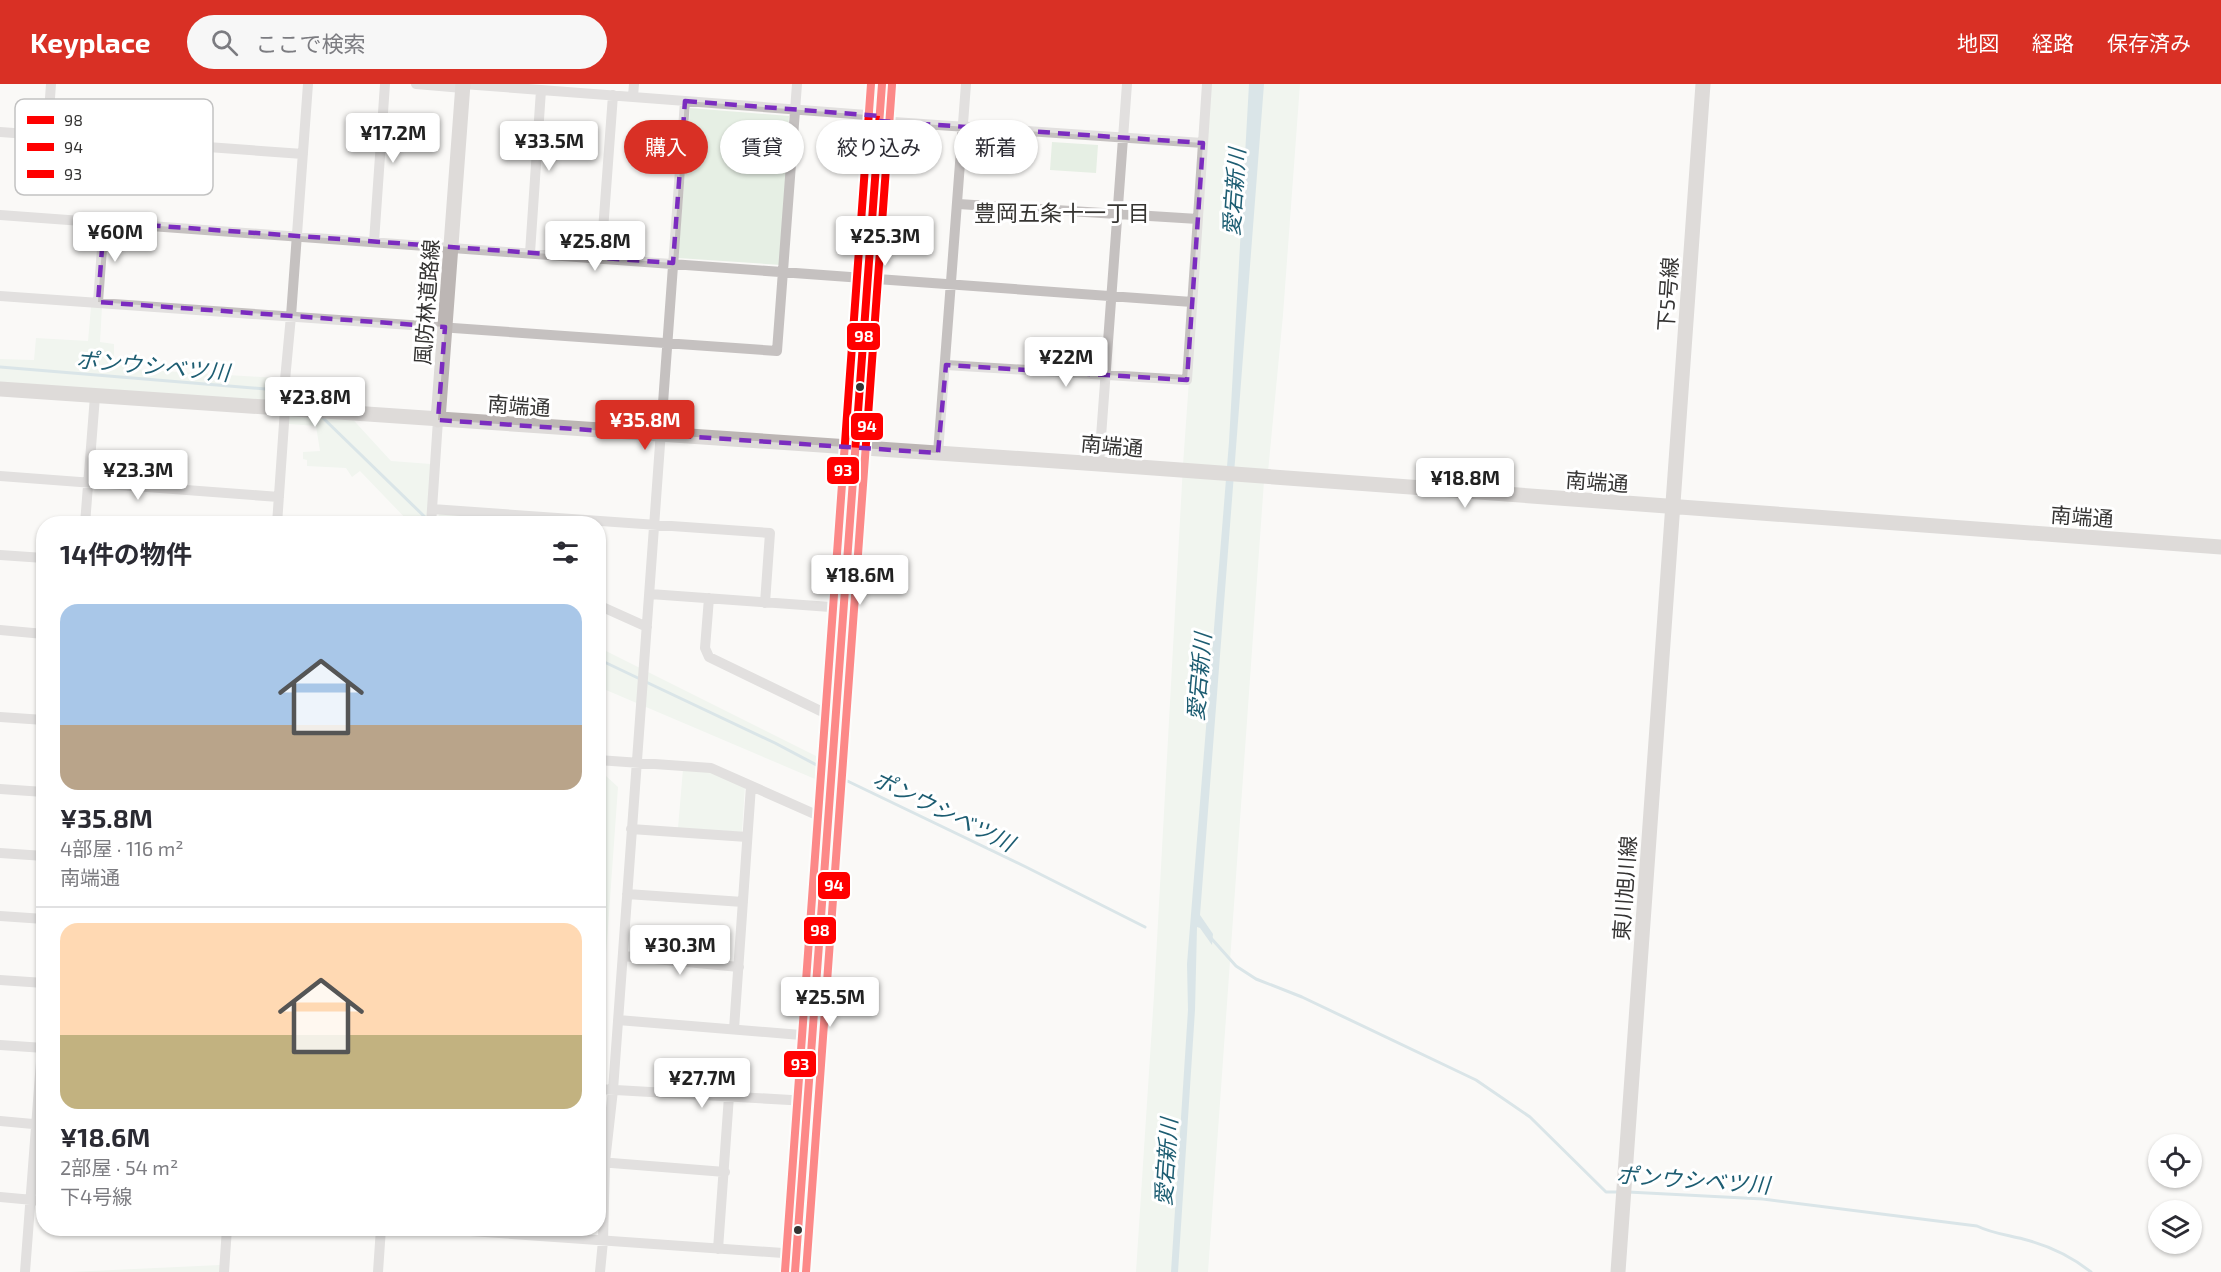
<!DOCTYPE html>
<html lang="ja">
<meta charset="utf-8">
<style>
body{margin:0;font-family:"Exo 2","Noto Sans JP",sans-serif;background:#f7f7f7;color:#2b2b33;height:100vh;display:flex;flex-direction:column;font-size:22px;white-space:nowrap}
*{box-sizing:border-box;margin:0}
p{font-size:20px;color:#7c7c81}
.icon{flex:none;width:33px;height:33px;fill:none;stroke:currentColor;stroke-width:2;stroke-linecap:round;stroke-linejoin:round}
.map{position:relative;flex:1;overflow:hidden}
.details{position:absolute;left:36px;top:432px;width:570px;height:720px;display:flex;flex-direction:column;background:#fff;border-radius:24px;box-shadow:0 2px 4px #0004}
.details>*{flex:none}
.guide{position:absolute;left:624px;top:36px;width:570px;height:54px;display:flex;gap:12px}
.tools{position:absolute;left:2148px;top:1050px;display:grid;gap:12px}
.tools a{display:grid;place-items:center;width:54px;height:54px;border-radius:50%;background:#fff;box-shadow:0 2px 4px #0004;font-size:30px}
.price{position:absolute;translate:-50% -51px;padding:0 14px;border-radius:6px;background:#fff;color:#222;font-size:20px;line-height:39px;filter:drop-shadow(0 2px 3px #0008)}
.price::after{content:'';position:absolute;left:50%;top:36px;width:18px;height:14px;margin-left:-9px;background:inherit;clip-path:polygon(0 0,100% 0,50% 100%)}
.price.selected{background:#d93025;color:#fff}
ul{padding:0;list-style:none}
li{display:grid;align-content:center;gap:12px;height:318px;padding:0 24px}
li+li{border-top:2px solid #e1e1e2}
li span{display:grid;place-items:center;height:186px;border-radius:18px;color:#555}
li>.icon{margin-inline-start:auto}
span .icon{width:108px;height:108px;fill:#fffc;stroke-width:1}
li b{font-size:26px}
h2{display:flex;justify-content:space-between;align-items:center;height:72px;padding:0 24px;font-size:26px}
.tag{padding:0 21px;border-radius:27px;background:#fff;box-shadow:0 2px 4px #0004;font-size:21px;line-height:54px}
.tag.selected{background:#d93025;color:#fff}
header{display:flex;align-items:center;gap:36px;box-sizing:border-box;height:84px;padding:0 30px;background:#d93025;color:#fff}
header strong{font-size:28px}
nav{display:flex;gap:33px;margin-inline-start:auto;font-size:21px}
.search{width:420px;height:54px;background:#f7f7f7;display:flex;align-items:center;gap:15px;box-sizing:border-box;padding:0 21px;border-radius:33px;color:#7c7c81;font-size:22px}
.map>svg:first-child{display:block}
.green{fill:#e6efe4}
.water{fill:#b4ccd4}
.lines{fill:none;stroke-linecap:round;stroke-linejoin:round}
.stream{stroke:#b4ccd4;stroke-width:3}
.street{stroke:#c5c1c0;stroke-width:10}
.secondary{stroke:#bcb6b4;stroke-width:15}
.bus-1-casing{stroke:#fff;stroke-width:12}
.bus-2-casing{stroke:#fff;stroke-width:12}
.bus-3-casing{stroke:#fff;stroke-width:12}
.bus-1{stroke:#f00;stroke-width:8}
.bus-2{stroke:#f00;stroke-width:8}
.bus-3{stroke:#f00;stroke-width:8}
.marked{fill:none;stroke:#7b2cbf;stroke-width:4.5;stroke-dasharray:12 8;stroke-linejoin:round}
.bus-dot{fill:#343332;stroke:#fff;stroke-width:2}
.labels{text-anchor:middle;dominant-baseline:central;stroke-width:6;stroke-linejoin:round;paint-order:stroke}
.street-label{font-size:21px;fill:#343332;stroke:#fff}
.water-label{font-size:22px;font-style:italic;fill:#1d5d72;stroke:#fff}
.neighbourhood-label{font-size:22px;fill:#363532;stroke:#fff}
.key{fill:#fff;stroke:#c2c2c2;stroke-width:1.5}
.key-label{font-size:16px;fill:#343332}
.line-badge{stroke:#fff;stroke-width:2}
.badge-label{font-size:16px;text-anchor:middle;font-weight:bold;fill:#fff}
</style>
<header>
<strong>Keyplace</strong>
<div class="search"><svg class="icon" aria-label="search" viewBox="0 0 24 24"><circle cx="10" cy="10" r="6"/><path d="M15 15l6 6"/></svg>ここで検索</div>
<nav><a>地図</a><a>経路</a><a>保存済み</a></nav>
</header>
<div class="map">
<svg width="2221" height="1188" viewBox="0 0 2221 1188">
<rect width="100%" height="100%" fill="#faf9f7"/>
<path class="green" d="M1210,0H1300L1283,231L1268,388L1264,397L1208,1188H1136L1154,911L1183,381Z
M690,24L789,32L781,181L678,174Z
M1052,58L1098,61L1096,89L1050,86Z
M91,223H102L100,258L114,260V280L130,281V285L294,295L298,302L324,304L391,377L431,380L427,439H410L360,387L352,393L346,384L307,382V376L303,375V368L320,367L316,342L289,340L285,325L0,305V275L34,276L36,254L88,257Z
M439,428L494,432L493,439L438,440Z
M598,563L816,672L815,695L599,603Z
M683,685L709,686L745,702L742,748L678,744Z
M599,691L606,692L618,703L606,871L598,870Z
M598,875H605L603,914H599Z
M220,1181L219,1188H70Z"/>
<path class="water" d="M1249,0H1264L1200,831L1213,850L1212,861L1200,844L1197,843L1195,926L1178,1188H1171L1188,926L1187,880L1229,358Z"/>
<g class="lines">
<path class="stream" d="M0,283L289,307L300,311L310,321
M321,332L428,436
M598,575L640,595
M646,598L775,659L826,686
M837,692L1026,783L1145,843
M1211,854L1236,882L1256,895L1302,913L1476,996L1530,1033L1606,1108H1618
M1628,1108L1763,1115L1977,1142C1991,1149 2007,1151 2023,1155C2047,1161 2071,1172 2091,1188"/>
<path class="street" d="M416,0L463,4
M463,0L880,32
M633,12L634,0
M879,37L1203,59
M0,48L303,70
M45,84L51,0
M958,120L1198,135
M0,131L1192,218
M374,158L385,0
M530,169L541,6
M601,174L613,11
M0,212L777,267L797,0
M98,218L104,138
M946,281L1187,296L1207,0
M285,296L291,232L308,0
M938,369L966,0
M1099,380L1127,0
M0,392L279,413
M432,425L770,449L765,519
M85,440L95,312
M277,440L285,325
M431,440L438,336
M0,471L44,474
M650,510L844,524
M709,514L705,564L709,573L835,634
M598,521L647,543
M0,546L44,550
M0,633L44,636
M598,676L711,684L828,736
M0,705L44,708
M631,745L747,753
M0,769L44,772
M627,810L743,818
M0,832L44,835
M623,872L739,883
M0,896L44,899
M618,936L813,952
M734,945L751,702
M0,961L44,964
M598,1005L808,1017
M0,1037L44,1041
M599,1078L725,1088
M0,1113L44,1117
M427,1144L797,1170
M718,1165L729,1012
M25,1188L44,938
M224,1188L227,1144
M378,1188L381,1144
M600,1188L603,1157L605,1078L613,1006L685,17"/>
<path class="secondary" d="M0,305L1099,380L2221,463
M438,336L463,0
M795,1188L882,0
M1618,1188L1703,0"/>
<defs>
<path id="bus-1" d="M795,1188L882,0"/>
<path id="bus-2" d="M806,1188L892,1"/>
<path id="bus-3" d="M785,1187L871,0"/>
</defs>
<use href="#bus-1" class="bus-1-casing"/>
<use href="#bus-2" class="bus-2-casing"/>
<use href="#bus-3" class="bus-3-casing"/>
<use href="#bus-1" class="bus-1"/>
<use href="#bus-2" class="bus-2"/>
<use href="#bus-3" class="bus-3"/>
</g>
<path d="M0 0H2221V1188H0ZM685,17L880,32L879,37L1203,59L1187,296L946,281L938,369L438,336L445,243L98,218L104,138L673,179Z" fill="#faf9f7" fill-opacity=".55" fill-rule="evenodd"/>
<path class="marked" d="M685,17L880,32L879,37L1203,59L1187,296L946,281L938,369L438,336L445,243L98,218L104,138L673,179Z"/>
<g class="bus-dot">
<circle cx="860" cy="303" r="5"/>
<circle cx="798" cy="1146" r="5"/>
</g>
<g class="labels">
<g class="street-label">
<text transform="translate(1667 210) rotate(-86)">下5号線</text>
<text transform="translate(426 218) rotate(-86)">風防林道路線</text>
<text transform="translate(519 321) rotate(4)">南端通</text>
<text transform="translate(1112 361) rotate(5)">南端通</text>
<text transform="translate(1597 397) rotate(4)">南端通</text>
<text transform="translate(2082 432) rotate(4)">南端通</text>
<text transform="translate(1624 804) rotate(-86)">東川旭川線</text>
</g>
<g class="water-label">
<text transform="translate(1233 108) rotate(-86)">愛宕新川</text>
<text transform="translate(153 281) rotate(5)">ポンウシベツ川</text>
<text transform="translate(1198 593) rotate(-85)">愛宕新川</text>
<text transform="translate(944 726) rotate(26)">ポンウシベツ川</text>
<text transform="translate(1165 1078) rotate(-86)">愛宕新川</text>
<text transform="translate(1693 1095) rotate(4)">ポンウシベツ川</text>
</g>
<g class="neighbourhood-label">
<text x="1062" y="128">豊岡五条十一丁目</text>
</g>
</g>
<rect x="15" y="15" width="198" height="96" rx="9" class="key"/>
<rect x="27" y="32" width="27" height="8" fill="#f00"/>
<rect x="27" y="59" width="27" height="8" fill="#f00"/>
<rect x="27" y="86" width="27" height="8" fill="#f00"/>
<g class="key-label">
<text x="64" y="42">98</text>
<text x="64" y="69">94</text>
<text x="64" y="96">93</text>
</g>
<g class="line-badge">
<rect x="846" y="238" width="35" height="29" rx="6" fill="#f00"/>
<rect x="850" y="328" width="34" height="29" rx="6" fill="#f00"/>
<rect x="826" y="372" width="34" height="29" rx="6" fill="#f00"/>
<rect x="817" y="787" width="34" height="29" rx="6" fill="#f00"/>
<rect x="803" y="832" width="34" height="29" rx="6" fill="#f00"/>
<rect x="783" y="966" width="34" height="28" rx="6" fill="#f00"/>
</g>
<g class="badge-label">
<text x="864" y="258">98</text>
<text x="867" y="348">94</text>
<text x="843" y="392">93</text>
<text x="834" y="807">94</text>
<text x="820" y="852">98</text>
<text x="800" y="986">93</text>
</g>
</svg>
<div class="tools">
<a><svg class="icon" aria-label="locate" viewBox="0 0 24 24"><circle cx="12" cy="12" r="6"/><path d="M12 2v4M12 18v4M2 12h4M18 12h4"/></svg></a>
<a><svg class="icon" aria-label="layers" viewBox="0 0 24 24"><path d="M12 4l9 5-9 5-9-5zM3 14l9 5 9-5"/></svg></a>
</div>
<b class="price" style="left:393px;top:80px">¥17.2M</b>
<b class="price" style="left:549px;top:88px">¥33.5M</b>
<b class="price" style="left:115px;top:179px">¥60M</b>
<b class="price" style="left:885px;top:183px">¥25.3M</b>
<b class="price" style="left:595px;top:188px">¥25.8M</b>
<b class="price" style="left:1066px;top:304px">¥22M</b>
<b class="price" style="left:315px;top:344px">¥23.8M</b>
<b class="price selected" style="left:645px;top:367px">¥35.8M</b>
<b class="price" style="left:138px;top:417px">¥23.3M</b>
<b class="price" style="left:1465px;top:425px">¥18.8M</b>
<b class="price" style="left:860px;top:522px">¥18.6M</b>
<b class="price" style="left:680px;top:892px">¥30.3M</b>
<b class="price" style="left:830px;top:944px">¥25.5M</b>
<b class="price" style="left:702px;top:1025px">¥27.7M</b>
<div class="guide">
<a class="tag selected">購入</a>
<a class="tag">賃貸</a>
<a class="tag">絞り込み</a>
<a class="tag">新着</a>
</div>
<section class="details">
<h2>14件の物件<svg class="icon" aria-label="filters" viewBox="0 0 24 24"><path d="M4 7h16M4 17h16"/><circle cx="9" cy="7" r="2"/><circle cx="15" cy="17" r="2"/></svg></h2>
<ul>
<li><span style="background:linear-gradient(#a9c7e8 65%,#b9a48a 0)"><svg class="icon" aria-label="home" viewBox="0 0 24 24"><path d="M3 11l9-7 9 7M6 9v11h12V9"/></svg></span><div><b>¥35.8M</b><p>4部屋 · 116 m²</p><p>南端通</p></div></li>
<li><span style="background:linear-gradient(#ffd9b3 60%,#c2b280 0)"><svg class="icon" aria-label="home" viewBox="0 0 24 24"><path d="M3 11l9-7 9 7M6 9v11h12V9"/></svg></span><div><b>¥18.6M</b><p>2部屋 · 54 m²</p><p>下4号線</p></div></li>
</ul>
</section>
</div>
